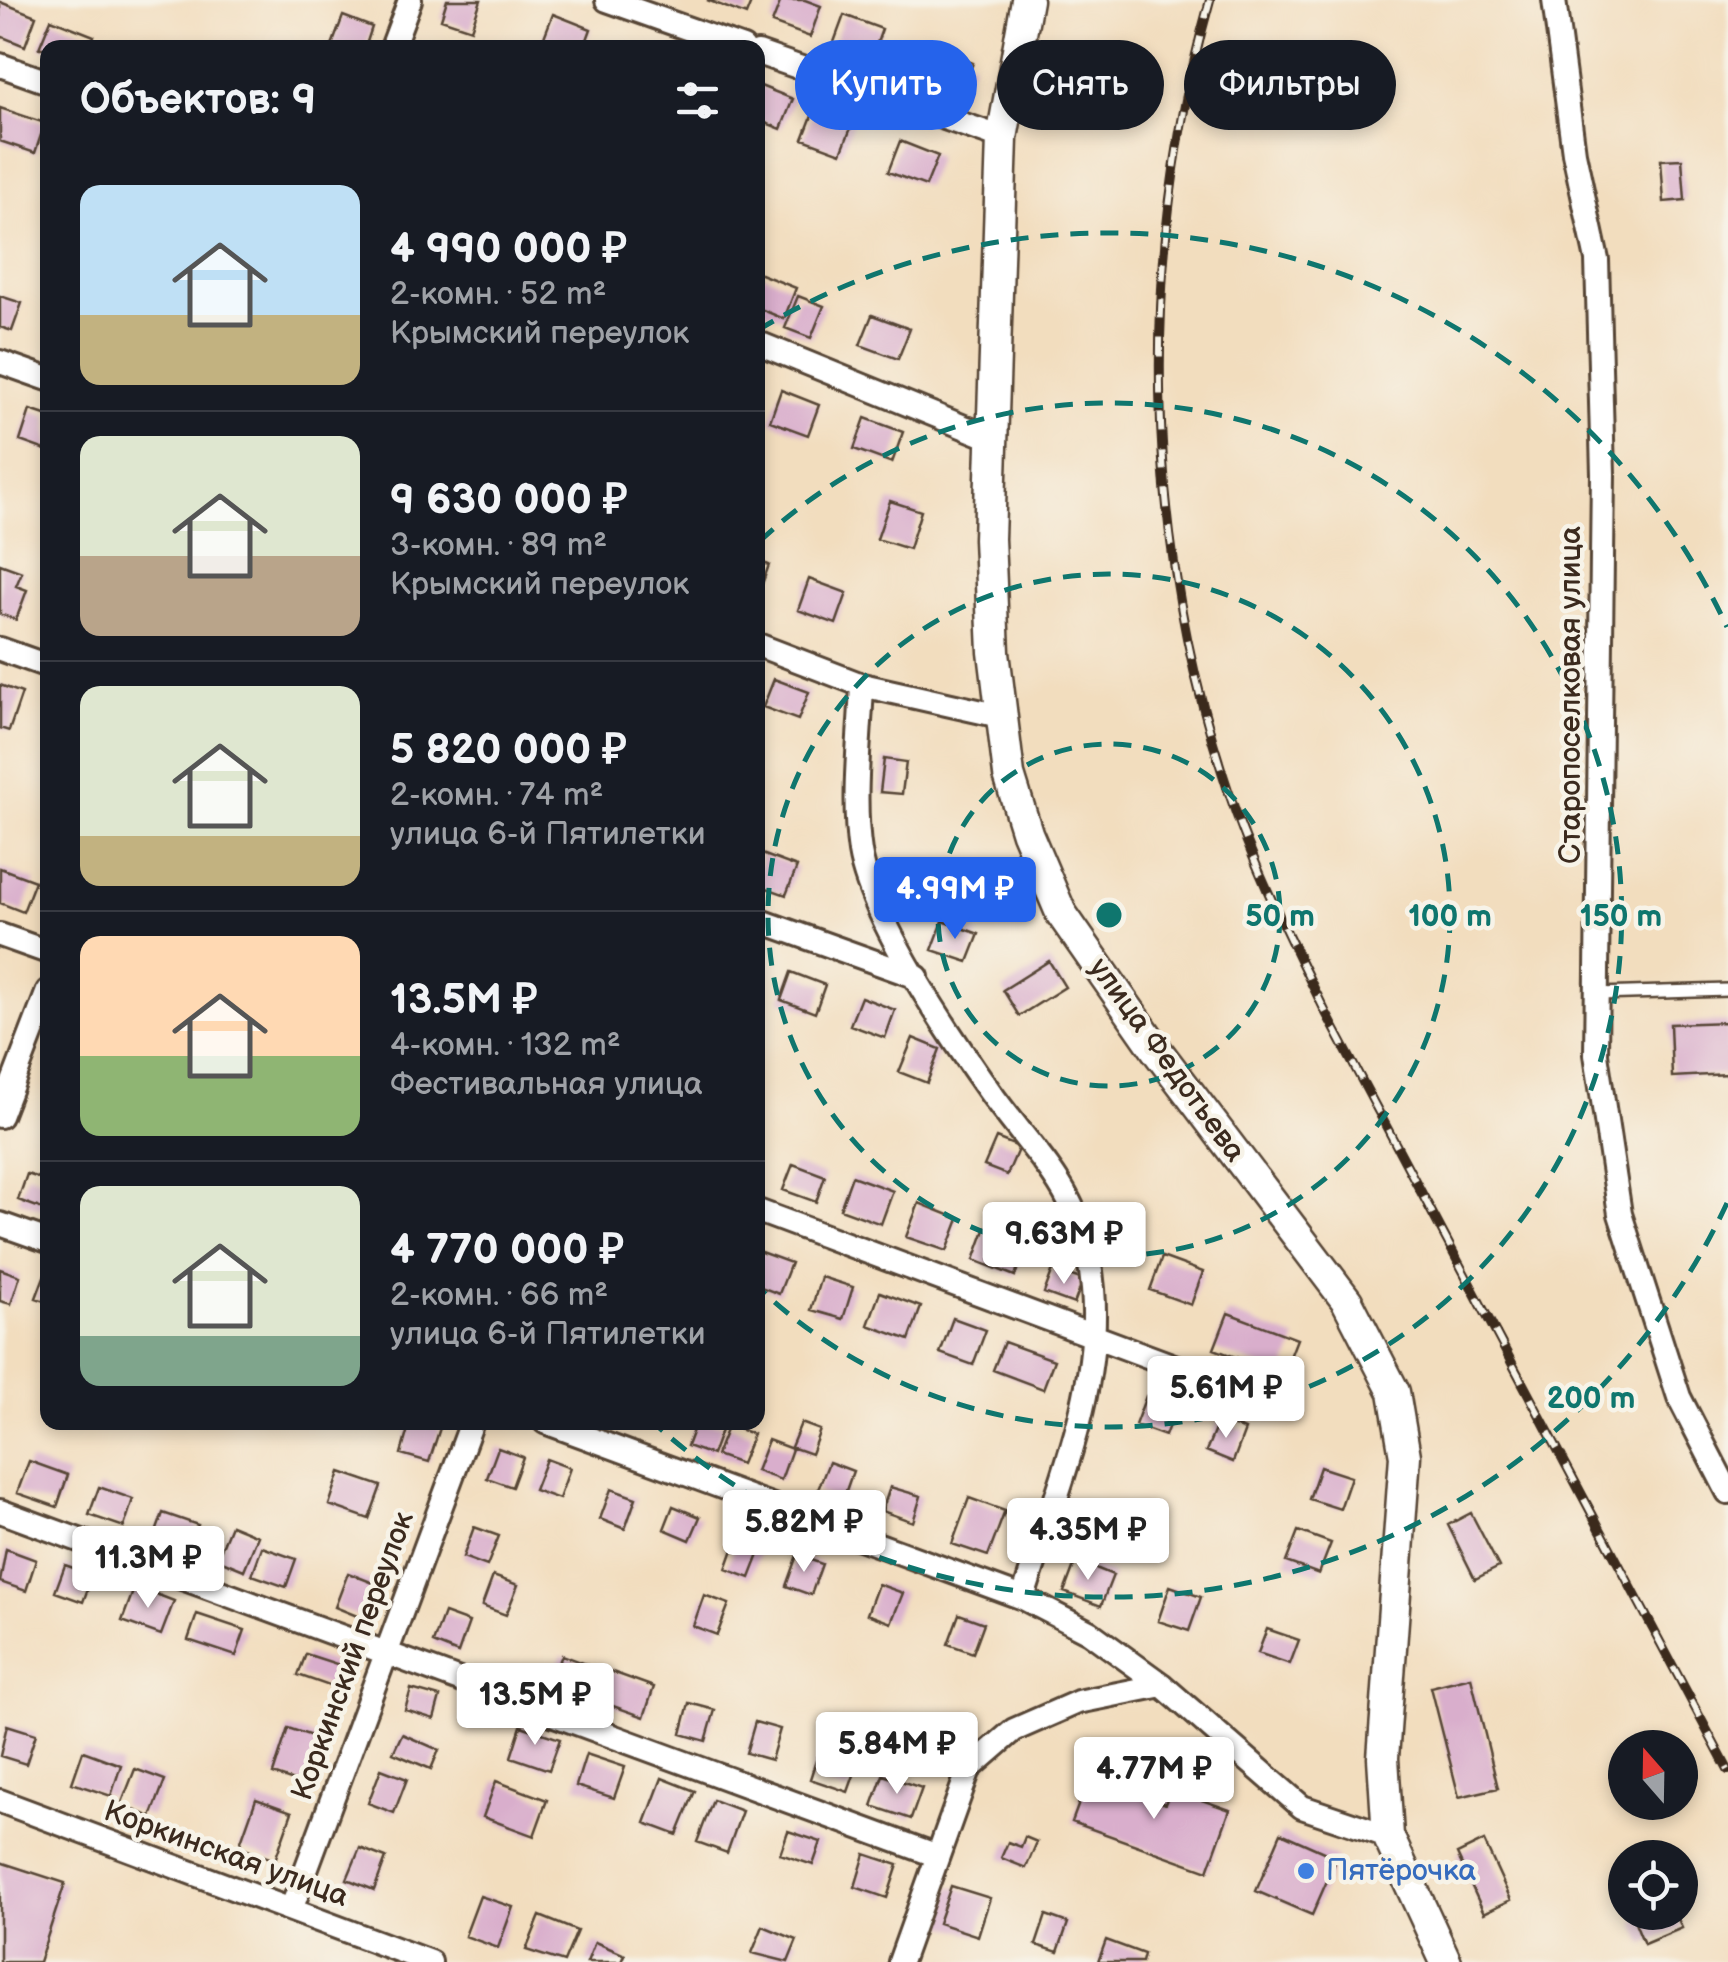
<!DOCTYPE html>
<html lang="ru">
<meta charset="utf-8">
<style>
body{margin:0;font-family:"Balsamiq Sans",sans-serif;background:#20242c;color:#f1f3f6;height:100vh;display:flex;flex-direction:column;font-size:38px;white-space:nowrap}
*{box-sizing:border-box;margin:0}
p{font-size:32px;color:#9ea1a6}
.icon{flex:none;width:55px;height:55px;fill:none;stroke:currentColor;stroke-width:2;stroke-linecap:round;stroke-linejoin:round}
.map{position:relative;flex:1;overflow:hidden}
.panel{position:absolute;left:40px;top:40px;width:725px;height:1390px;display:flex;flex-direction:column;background:#171b24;border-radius:20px;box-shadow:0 5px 15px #0003}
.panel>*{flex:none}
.banner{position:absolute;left:795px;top:40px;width:782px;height:90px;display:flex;gap:20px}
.needle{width:65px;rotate:340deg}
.controls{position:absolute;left:1608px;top:1730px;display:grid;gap:20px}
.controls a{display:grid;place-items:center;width:90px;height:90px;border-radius:50%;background:#171b24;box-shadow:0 5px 15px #0003;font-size:50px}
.price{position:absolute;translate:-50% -85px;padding:0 22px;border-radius:10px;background:#fff;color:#222;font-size:32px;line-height:65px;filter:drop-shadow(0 2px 5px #0008)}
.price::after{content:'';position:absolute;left:50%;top:60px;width:30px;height:22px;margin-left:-15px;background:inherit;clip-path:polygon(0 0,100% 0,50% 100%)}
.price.current{background:#2563eb;color:#fff}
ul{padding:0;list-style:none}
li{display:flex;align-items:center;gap:30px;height:250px;padding:0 40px}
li+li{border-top:2px solid #363941}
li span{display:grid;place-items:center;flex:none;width:280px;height:200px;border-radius:20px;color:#555}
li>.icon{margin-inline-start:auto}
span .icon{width:120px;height:120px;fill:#fffc;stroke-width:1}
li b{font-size:42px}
h2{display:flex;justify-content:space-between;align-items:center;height:120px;padding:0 40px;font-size:42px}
.chip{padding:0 35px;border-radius:45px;background:#171b24;box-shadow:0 5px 15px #0003;font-size:35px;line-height:90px}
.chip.current{background:#2563eb;color:#fff}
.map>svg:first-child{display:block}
.building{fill:#d9aecc}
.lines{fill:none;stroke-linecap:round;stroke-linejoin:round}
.lane-casing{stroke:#564536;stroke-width:16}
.street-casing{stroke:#564536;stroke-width:28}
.secondary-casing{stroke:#564536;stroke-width:35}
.lane{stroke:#fff;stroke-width:11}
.street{stroke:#fff;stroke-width:22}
.secondary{stroke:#fff;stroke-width:30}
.rail-casing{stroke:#3b2a1e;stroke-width:10}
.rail{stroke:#f7f3e8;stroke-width:6;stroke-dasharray:19;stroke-linecap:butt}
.ring{fill:none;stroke:#0f766e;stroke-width:5;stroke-dasharray:18 12}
.shop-dot{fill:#3f7fe0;stroke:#f7f3e8;stroke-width:4}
.labels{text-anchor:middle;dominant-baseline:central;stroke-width:9;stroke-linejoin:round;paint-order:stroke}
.street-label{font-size:30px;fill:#3b2a1e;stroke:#f7f3e8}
.shop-label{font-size:30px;fill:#366cbe;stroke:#f7f3e8;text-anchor:start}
.centre{fill:#0f766e;stroke:#f7f3e8;stroke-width:5}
.ring-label{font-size:30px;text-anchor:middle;font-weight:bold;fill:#0f766e;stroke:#f7f3e8;stroke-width:9;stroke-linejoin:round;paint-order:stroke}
</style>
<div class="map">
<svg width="1728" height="1962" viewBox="0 0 1728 1962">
<rect width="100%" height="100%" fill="#f7f3e8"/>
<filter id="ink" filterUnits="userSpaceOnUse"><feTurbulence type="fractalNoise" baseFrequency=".01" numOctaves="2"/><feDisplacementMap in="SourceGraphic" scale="20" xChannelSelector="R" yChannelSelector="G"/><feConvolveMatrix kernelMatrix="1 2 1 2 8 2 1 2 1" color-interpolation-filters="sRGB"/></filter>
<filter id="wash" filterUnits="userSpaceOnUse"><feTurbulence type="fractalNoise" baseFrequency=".0048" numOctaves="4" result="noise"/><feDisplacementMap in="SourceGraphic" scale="40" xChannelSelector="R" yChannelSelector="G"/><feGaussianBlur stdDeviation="2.25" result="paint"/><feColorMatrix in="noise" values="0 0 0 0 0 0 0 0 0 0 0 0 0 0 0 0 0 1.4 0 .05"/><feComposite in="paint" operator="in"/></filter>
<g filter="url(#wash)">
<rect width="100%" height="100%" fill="#f2ddbe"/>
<g id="blocks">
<path class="building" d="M447,0H481L471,29L441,19Z
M707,0H752L746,15Z
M781,0H805L821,6L810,37L772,23Z
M0,2L36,16L25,46L0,36Z
M553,14L591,29L584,48L541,45Z
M844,15L882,29L871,60L833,45Z
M343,16L372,27L365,48H331Z
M51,19L94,36L90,48H39Z
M935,48L973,63L961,93L923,79Z
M758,85L793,99L781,129L758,120Z
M0,108L45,123L35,153L0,141Z
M815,108L853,123L841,153L803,139Z
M900,141L938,156L926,186L888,172Z
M1682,159L1685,200L1664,202L1661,160Z
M758,273L796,288L784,319L758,308Z
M0,296L22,303L12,331L0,327Z
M798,296L824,306L811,338L785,328Z
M872,315L910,329L898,359L860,345Z
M781,390L819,405L808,435L770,421Z
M30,410L48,416V451L20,441Z
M865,418L903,432L892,463L854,449Z
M890,501L921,511L909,549L877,539Z
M758,561L769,565L758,595Z
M0,564L22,572L16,586L27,590L16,620L0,614Z
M809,579L847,593L836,624L798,610Z
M774,679L809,692L798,720L763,707Z
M0,685L22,693L9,731L0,728Z
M884,759L906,762L902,794L880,792Z
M762,854L797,867L786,895L758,885Z
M0,868L35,881L23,912L0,903Z
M943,921L979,934L968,962L932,950Z
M1049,961L1065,987L1019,1016L1003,990Z
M791,972L825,985L815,1013L781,1000Z
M861,997L895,1010L885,1038L850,1025Z
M1728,1022V1074L1672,1077L1670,1024Z
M913,1038L940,1049L927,1083L899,1072Z
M996,1138L1019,1147L1007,1175L984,1166Z
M793,1164L825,1176L816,1202L783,1190Z
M27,1174L48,1181V1211L18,1200Z
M852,1176L893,1191L881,1224L840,1209Z
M919,1203L959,1219L947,1251L906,1237Z
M986,1227L1027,1242L1015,1276L974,1260Z
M758,1251L791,1263L779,1294L758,1286Z
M1162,1257L1203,1272L1191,1305L1150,1290Z
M48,1266V1302L36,1298Z
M0,1269L20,1276L11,1304L0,1301Z
M1053,1269L1083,1280L1074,1304L1044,1293Z
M821,1277L853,1287L843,1319L811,1310Z
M880,1292L921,1307L909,1340L868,1325Z
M1228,1313L1297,1339L1283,1375L1214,1349Z
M953,1318L986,1330L973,1365L940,1353Z
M1004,1342L1054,1360L1043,1389L993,1370Z
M1146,1396L1176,1406L1165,1436L1135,1425Z
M1219,1420L1245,1430L1233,1462L1206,1451Z
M410,1422L440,1428L429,1462L401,1454Z
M696,1422L723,1425L712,1455L687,1446Z
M801,1423L820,1430L811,1454L791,1447Z
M728,1425L753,1434L741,1464L716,1455Z
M768,1440L792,1449L781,1480L756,1471Z
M498,1448L523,1457L512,1487L487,1478Z
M546,1459L570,1468L559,1499L534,1490Z
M29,1461L68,1475L57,1507L17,1493Z
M829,1462L853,1471L842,1502L817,1492Z
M1320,1467L1351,1477L1340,1509L1309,1499Z
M340,1472L381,1486L369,1519L329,1505Z
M99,1487L133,1499L124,1527L89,1515Z
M890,1487L921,1496L913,1522L882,1511Z
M611,1489L636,1498L625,1529L600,1519Z
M969,1498L1005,1511L988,1556L952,1544Z
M673,1506L700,1517L690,1540L664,1529Z
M163,1513L198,1525L188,1553L153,1541Z
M1471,1513L1499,1567L1475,1579L1448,1525Z
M231,1525L258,1536L244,1570L217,1559Z
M474,1527L499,1536L487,1566L463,1557Z
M1298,1531L1331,1543L1319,1574L1286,1562Z
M737,1538L762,1547L750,1578L726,1569Z
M262,1547L296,1559L286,1587L252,1575Z
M6,1549L36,1560L26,1591L0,1582Z
M797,1555L822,1564L811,1595L786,1586Z
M1076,1560L1113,1575L1101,1606L1064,1592Z
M65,1565L93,1575L83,1602L55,1592Z
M348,1573L376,1584L362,1618L335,1607Z
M493,1576L518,1585L506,1615L482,1606Z
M878,1584L903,1593L891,1623L867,1614Z
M135,1586L174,1601L161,1635L122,1621Z
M1170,1586L1201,1597L1189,1631L1158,1621Z
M704,1595L729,1604L717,1635L693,1626Z
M444,1613L469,1622L458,1653L433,1643Z
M197,1614L245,1630L236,1656L188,1640Z
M959,1614L984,1623L973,1653L948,1644Z
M1267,1629L1299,1640L1290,1664L1258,1653Z
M306,1654L346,1667L338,1689L298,1675Z
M562,1655L586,1664L575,1694L550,1685Z
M604,1669L654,1687L644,1717L593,1699Z
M1471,1677L1498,1788L1459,1797L1431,1687Z
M411,1689L440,1697L434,1719L405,1710Z
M689,1703L715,1710L706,1741L681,1734Z
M755,1722L780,1729L771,1760L746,1753Z
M7,1725L36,1734L26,1764L0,1756Z
M521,1726L560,1739L549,1770L511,1757Z
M288,1728L321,1739L305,1785L273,1774Z
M402,1734L439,1750L431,1769L393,1753Z
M820,1748L859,1761L848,1792L810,1779Z
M83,1751L121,1765L111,1796L72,1783Z
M586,1754L625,1767L614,1798L576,1786Z
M135,1769L165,1780L151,1817L121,1805Z
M381,1769L407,1779L394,1813L368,1803Z
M883,1775L922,1788L911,1819L872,1806Z
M1089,1776L1165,1804L1171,1789L1230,1810L1208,1871L1072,1822Z
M662,1778L695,1791L677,1835L645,1823Z
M496,1781L547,1800L534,1836L483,1817Z
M256,1799L292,1812L275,1860L239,1847Z
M713,1800L742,1811L727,1853L697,1842Z
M788,1831L821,1842L813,1865L780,1854Z
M1281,1833L1337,1858L1312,1915L1256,1891Z
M1025,1837L1037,1842L1026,1868L1001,1858L1008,1842L1021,1847Z
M1484,1841L1511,1900L1484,1913L1457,1854Z
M360,1848L386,1858L374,1890L347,1879Z
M865,1854L898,1865L887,1898L855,1887Z
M0,1862L65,1883L39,1962H0Z
M951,1886L990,1898L978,1936L938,1923Z
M480,1896L513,1907L498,1948L465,1936Z
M1658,1912H1675L1682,1928L1644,1944L1635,1922Z
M1046,1915L1068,1923L1058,1952L1036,1945Z
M540,1916L577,1931L564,1962L526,1950Z
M763,1926L797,1940L788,1962L752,1953Z
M1106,1940L1144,1954L1142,1962H1098Z
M595,1942L625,1955L622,1962H587Z"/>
</g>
</g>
<g filter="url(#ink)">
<use href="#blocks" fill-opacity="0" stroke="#564536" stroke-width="2.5"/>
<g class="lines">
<defs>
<path id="lane" d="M1598,994L1728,990"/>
<path id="street" d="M607,0L743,48
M1554,0L1574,153L1597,260L1603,474L1596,1054L1620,1214L1679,1397L1728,1492
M392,48L410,0
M758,53L1002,138
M0,65L48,82
M758,343L991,438
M0,362L48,379
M758,645L862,685L1000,716
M0,649L48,666
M862,685C860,739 852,799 860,852C871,920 949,1034 990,1092C1041,1163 1085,1194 1093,1289C1102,1393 1053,1499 1023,1598
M758,920L917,977
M0,935L48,952
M0,1116L48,991
M758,1211L1190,1372
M0,1224L48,1241
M545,1422L1023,1598L1089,1632L1162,1685L1302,1807L1388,1836
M0,1511L938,1856
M0,1801L430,1962
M291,1910L472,1422
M900,1962L969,1769L1014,1730L1078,1702L1162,1685"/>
<path id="secondary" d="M1027,0L1002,138L989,539L994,652L1009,775L1027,833L1061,913L1158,1052L1347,1301L1394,1392L1405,1456L1383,1758L1388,1836L1446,1962"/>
</defs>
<use href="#lane" class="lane-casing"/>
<use href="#street" class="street-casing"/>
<use href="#secondary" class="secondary-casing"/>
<use href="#lane" class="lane"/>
<use href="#street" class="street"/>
<use href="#secondary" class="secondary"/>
<defs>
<path id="rail" d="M1210,0C1138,256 1143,537 1228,790C1253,866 1290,939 1325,1011L1728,1770"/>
</defs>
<use href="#rail" class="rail-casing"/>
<use href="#rail" class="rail"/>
</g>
</g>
<g class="ring">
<circle cx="1109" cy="915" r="171"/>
<circle cx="1109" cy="915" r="341"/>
<path d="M760 541A512 512 0 1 1 760 1289"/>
<path d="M1727 1203A682 682 0 0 1 657 1426M758 330A682 682 0 0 1 1727 627"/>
</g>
<circle class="shop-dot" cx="1306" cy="1871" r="10"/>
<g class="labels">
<g class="street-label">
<text transform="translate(1571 695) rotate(-90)">Старопоселковая улица</text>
<text transform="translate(1167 1060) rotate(54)">улица Федотьева</text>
<text transform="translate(353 1656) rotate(-70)">Коркинский переулок</text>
<text transform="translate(226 1854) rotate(20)">Коркинская улица</text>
</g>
<g class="shop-label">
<text x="1326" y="1871">Пятёрочка</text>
</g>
</g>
<circle cx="1109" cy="915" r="15" class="centre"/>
<g class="ring-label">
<text x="1280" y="926">50 m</text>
<text x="1450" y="926">100 m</text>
<text x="1621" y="926">150 m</text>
<text x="1591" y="1408">200 m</text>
</g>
</svg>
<div class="controls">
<a><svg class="needle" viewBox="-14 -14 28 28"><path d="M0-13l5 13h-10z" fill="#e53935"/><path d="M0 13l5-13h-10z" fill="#9ea1a6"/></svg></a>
<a><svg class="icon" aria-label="locate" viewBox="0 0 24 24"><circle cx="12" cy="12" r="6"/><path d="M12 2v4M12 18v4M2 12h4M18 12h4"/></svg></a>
</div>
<b class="price current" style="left:955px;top:942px">4.99M ₽</b>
<b class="price" style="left:1064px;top:1287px">9.63M ₽</b>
<b class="price" style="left:1226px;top:1441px">5.61M ₽</b>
<b class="price" style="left:804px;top:1575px">5.82M ₽</b>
<b class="price" style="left:1088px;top:1583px">4.35M ₽</b>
<b class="price" style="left:148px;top:1611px">11.3M ₽</b>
<b class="price" style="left:535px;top:1748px">13.5M ₽</b>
<b class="price" style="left:897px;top:1797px">5.84M ₽</b>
<b class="price" style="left:1154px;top:1822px">4.77M ₽</b>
<div class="banner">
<a class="chip current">Купить</a>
<a class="chip">Снять</a>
<a class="chip">Фильтры</a>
</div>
<section class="panel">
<h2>Объектов: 9<svg class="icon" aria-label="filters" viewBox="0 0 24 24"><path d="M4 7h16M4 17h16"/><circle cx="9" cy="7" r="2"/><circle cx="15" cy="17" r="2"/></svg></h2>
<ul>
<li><span style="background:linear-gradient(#bfe0f5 65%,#c2b280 0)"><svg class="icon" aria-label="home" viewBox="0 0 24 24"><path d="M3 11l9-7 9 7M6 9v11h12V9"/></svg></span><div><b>4 990 000 ₽</b><p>2-комн. · 52 m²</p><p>Крымский переулок</p></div></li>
<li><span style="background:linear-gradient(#dfe7d0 60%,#b9a48a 0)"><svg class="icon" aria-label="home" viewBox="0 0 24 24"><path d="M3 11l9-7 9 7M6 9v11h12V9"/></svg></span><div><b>9 630 000 ₽</b><p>3-комн. · 89 m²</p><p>Крымский переулок</p></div></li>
<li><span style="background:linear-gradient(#dfe7d0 75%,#c2b280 0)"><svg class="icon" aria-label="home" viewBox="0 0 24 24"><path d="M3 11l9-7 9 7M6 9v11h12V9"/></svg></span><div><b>5 820 000 ₽</b><p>2-комн. · 74 m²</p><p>улица 6-й Пятилетки</p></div></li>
<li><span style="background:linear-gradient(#ffd9b3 60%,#8fb573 0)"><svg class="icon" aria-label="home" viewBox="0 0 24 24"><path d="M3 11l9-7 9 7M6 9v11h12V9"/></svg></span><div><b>13.5M ₽</b><p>4-комн. · 132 m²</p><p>Фестивальная улица</p></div></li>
<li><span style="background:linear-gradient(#dfe7d0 75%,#7fa58c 0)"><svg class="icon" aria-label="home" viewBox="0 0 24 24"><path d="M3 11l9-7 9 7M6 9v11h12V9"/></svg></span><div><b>4 770 000 ₽</b><p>2-комн. · 66 m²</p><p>улица 6-й Пятилетки</p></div></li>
</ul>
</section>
</div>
